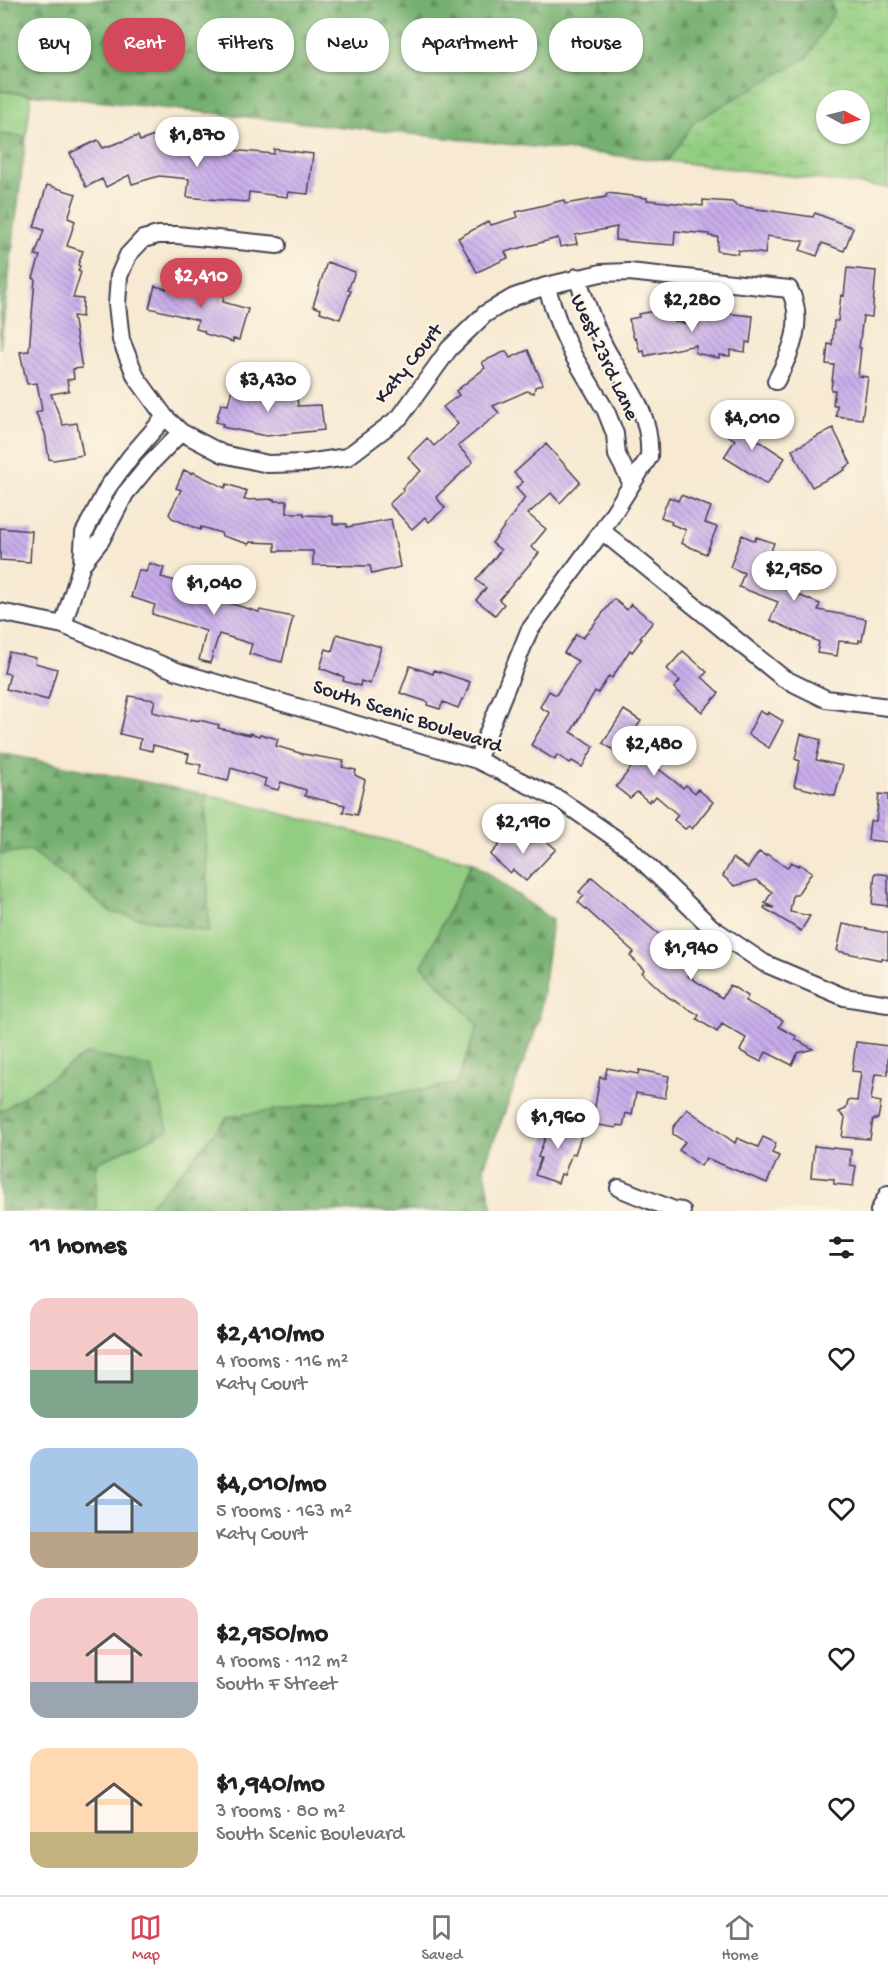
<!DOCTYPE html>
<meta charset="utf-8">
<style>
body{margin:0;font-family:"Gochi Hand",sans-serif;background:#f2f2f2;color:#222;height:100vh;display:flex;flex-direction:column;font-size:22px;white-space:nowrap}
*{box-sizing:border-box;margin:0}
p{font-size:20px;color:#767676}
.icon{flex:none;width:33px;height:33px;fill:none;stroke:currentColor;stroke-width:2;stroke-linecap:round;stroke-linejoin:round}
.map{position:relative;height:1211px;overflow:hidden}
.details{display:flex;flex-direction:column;background:#fff;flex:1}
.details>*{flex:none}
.guide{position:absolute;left:18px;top:18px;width:852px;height:54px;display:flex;gap:12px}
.needle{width:39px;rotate:97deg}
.buttons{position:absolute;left:816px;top:90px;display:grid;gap:12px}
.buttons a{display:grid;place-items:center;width:54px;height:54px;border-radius:50%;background:#fff;box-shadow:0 2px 4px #0004;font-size:30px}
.price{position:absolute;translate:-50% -51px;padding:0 14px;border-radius:21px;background:#fff;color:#222;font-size:20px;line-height:39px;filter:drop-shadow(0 2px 3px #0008)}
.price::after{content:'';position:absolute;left:50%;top:36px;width:18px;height:14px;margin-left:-9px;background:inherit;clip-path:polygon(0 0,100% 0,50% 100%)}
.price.current{background:#d1495b;color:#fff}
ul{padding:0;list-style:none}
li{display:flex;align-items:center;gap:18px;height:150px;padding:0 30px}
li span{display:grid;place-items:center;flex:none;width:168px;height:120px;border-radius:18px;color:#555}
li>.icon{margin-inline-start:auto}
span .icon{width:72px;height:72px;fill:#fffc;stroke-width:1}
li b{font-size:26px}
h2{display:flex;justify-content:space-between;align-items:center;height:72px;padding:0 30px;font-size:26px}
.tag{padding:0 21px;border-radius:24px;background:#fff;box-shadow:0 2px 4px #0004;font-size:21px;line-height:54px}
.tag.current{background:#d1495b;color:#fff}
.tab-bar{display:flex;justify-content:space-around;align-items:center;height:84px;border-top:2px solid #e0e0e0;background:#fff;font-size:16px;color:#767676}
.tab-bar a{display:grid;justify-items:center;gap:3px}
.tab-bar .current{color:#d1495b}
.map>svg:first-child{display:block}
.green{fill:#93cd81;stroke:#5a785e;stroke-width:1.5}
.forest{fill:url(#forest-firs);stroke:#4c6955;stroke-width:1.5}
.wetland{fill:url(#wetland-marsh);stroke:#5a785e;stroke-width:1.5;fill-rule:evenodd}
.building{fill:url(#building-back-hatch)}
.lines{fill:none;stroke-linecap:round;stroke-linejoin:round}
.street-casing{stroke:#424052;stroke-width:20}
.street{stroke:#fff;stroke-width:16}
.labels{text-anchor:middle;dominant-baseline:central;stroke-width:4.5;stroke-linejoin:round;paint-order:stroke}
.street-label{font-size:21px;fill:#22223b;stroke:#fcf5e5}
</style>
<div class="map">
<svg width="888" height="1211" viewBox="0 0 888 1211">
<defs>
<pattern id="forest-firs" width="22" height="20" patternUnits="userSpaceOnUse" patternTransform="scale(1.5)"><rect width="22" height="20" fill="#76b06f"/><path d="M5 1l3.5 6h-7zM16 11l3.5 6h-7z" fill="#608f5c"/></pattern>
<pattern id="wetland-marsh" width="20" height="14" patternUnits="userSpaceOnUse" patternTransform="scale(1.5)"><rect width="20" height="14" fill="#93cd81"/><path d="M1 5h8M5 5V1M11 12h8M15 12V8" fill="none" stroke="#7eb070"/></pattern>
<pattern id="building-back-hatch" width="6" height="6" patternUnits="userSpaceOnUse" patternTransform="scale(1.5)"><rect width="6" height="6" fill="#c9adeb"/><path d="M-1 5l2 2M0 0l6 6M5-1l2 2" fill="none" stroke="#a38cc0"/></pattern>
</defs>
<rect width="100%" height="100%" fill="#fcf5e5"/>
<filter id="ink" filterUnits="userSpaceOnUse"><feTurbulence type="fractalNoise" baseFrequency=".0167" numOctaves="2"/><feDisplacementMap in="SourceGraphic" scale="12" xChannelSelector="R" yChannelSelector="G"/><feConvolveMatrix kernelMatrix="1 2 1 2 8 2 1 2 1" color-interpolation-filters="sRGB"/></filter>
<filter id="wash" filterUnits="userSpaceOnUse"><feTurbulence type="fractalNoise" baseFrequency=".008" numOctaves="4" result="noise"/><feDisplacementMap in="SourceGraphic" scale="24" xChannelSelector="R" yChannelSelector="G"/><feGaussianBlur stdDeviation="1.35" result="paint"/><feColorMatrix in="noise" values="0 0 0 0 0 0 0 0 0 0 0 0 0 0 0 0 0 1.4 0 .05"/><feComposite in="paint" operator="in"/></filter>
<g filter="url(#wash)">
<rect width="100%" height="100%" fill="#f7e9d2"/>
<path class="green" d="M0,91L31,95L26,137L0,134Z
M205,794L472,862L422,966L478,1025L457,1084L228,1117L181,1172L149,1206V1211H96V1163L168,1130L88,1053L0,1112V854L32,851L111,912L209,932Z"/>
<path class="forest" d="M0,0H830L834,12L808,57L694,122L669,161L0,91Z
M0,134L26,137L0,349Z
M0,753L205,794L209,932L111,912L32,851L0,854Z
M472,862L552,920L539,1021L484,1167L493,1211H149V1206L181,1172L228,1117L457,1084L478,1025L422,966Z
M88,1053L152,1068L168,1130L96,1163V1211H0V1112Z"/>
<path class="wetland" d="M830,0H888V188L669,161L694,122L808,57L834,12ZM826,100H860V134H826Z"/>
<g id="blocks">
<path class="building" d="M157,135L160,142L199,147L274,154V149L313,154L308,194L288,192L287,197L249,192L248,202L207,199L187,197L189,179L159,176L132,184L129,175L106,187L102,179L86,187L70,153L98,140L103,148L138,136L140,141Z
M47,185L76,194L68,218L75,221L67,246L83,251L78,265L80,266L78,271L81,272L73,298L83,299L82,317L73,316L82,368L73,369L74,379L67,380L69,391L51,394L63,425L77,423L83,455L54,460L49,459L45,433L36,413L42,410L37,383L27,384L20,352L29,351L35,279L33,278L40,256L35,255L44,230L34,227Z
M607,193L647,198V200L703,206V200L732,202L737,206L813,217L815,213L853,228L844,251L822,243L817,256L800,250L804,241L767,236L765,254L738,250V254L717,251L718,237L709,236V234L675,231L674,245L644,243L615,240L617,227L575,235L577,244L560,247L558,238L505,252L508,258L477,272L458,238L489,221L491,225L518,217L516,212L564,200L565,204L606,197Z
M327,262L355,272L348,290L351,291L340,319L320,312L321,309L313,306Z
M847,268L876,271L872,317L863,316L859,348H861L858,376L868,377L862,419L836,416L837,405H833L835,390H831L834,365L826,364L828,344L832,345L834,321H838L841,295L844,296Z
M173,277L194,282L193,287L224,295L223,302L248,309L239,340L233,339V342L205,334L204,331L196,329L198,320L149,308L155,286L167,289L168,284H171Z
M671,308L675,322L698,325L700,311L753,316L750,343L746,342L745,352L730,350V356L719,355V358L695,353L696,345L645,356L644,351L640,352L636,338L634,339L629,319L639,317L638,314Z
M528,350L543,384L535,387L534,393L527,391L493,406L499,413L458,446L473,462L436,497L445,508L429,522L425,517L412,529L389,504L404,490L402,488L421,471L408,457L427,438L434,446L458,424L443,407L459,395L456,391L485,368L482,362L506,351L510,358Z
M234,382L267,389L264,400L297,397L298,406L321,405L324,430L266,436L222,427L223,424L216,422L221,404L228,405Z
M738,415L762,430L756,439L785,458L767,484L724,457L735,440L726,434Z
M833,428L851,464L844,468L845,470L812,487L792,450Z
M546,444L580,482L560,503L551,493L528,514L546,529L531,547L539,553L499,600L504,604L495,615L476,600L486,588L476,580L501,550L492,543L525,498L516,488L523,482L514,473Z
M184,470L192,474L193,472L225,488L227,484L247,491L244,500L274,499V501H287V513H304V515L333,516V524H347V527L391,519L400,567L372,574L370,566L313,565V551H275V543L250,542L249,544L222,536L221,533L201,527L200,530L172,518L169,514L181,490L176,488Z
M681,495L711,507L705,523L717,527L706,554L681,543L686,530L671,524L672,522L661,517L669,497L678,501Z
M0,528L32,531L30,562L0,560Z
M742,535L755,541L756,537L774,543L760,579L820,604L818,610L866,619L862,641L859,640V643L839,641L837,656L817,653L819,642L770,620L778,602L739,587L744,573L730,567Z
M149,563L164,568L161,577L179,582L178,588L259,612L260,610L293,617L282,662L249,654L252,644L219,634L210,663L199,660L206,631L152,614L155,605L131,597L139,570L146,572Z
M614,599L627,610L631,604L653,622L640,638L642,639L632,652L630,650L612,678L609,676L598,693L595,691L571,732L594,746L582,767L572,761L570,763L557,755L555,760L531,745L550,713L540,707L549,691L556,695L578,661L564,653L576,634L583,638Z
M337,634L381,647L370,684L361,681L360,686L343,681L344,677L320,668L326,649L332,651Z
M683,651L707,672L702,677L719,693L702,712L674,688L680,681L667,669Z
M9,652L36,658L35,663L57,669L48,700L6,689L10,674L4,673Z
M410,666L433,674L434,670L470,682L464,699H462L458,708L443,702L440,709L427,705L428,702L400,693Z
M129,696L155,700L152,712L190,721L191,719L199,721V720L219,725L218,728L250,735V733L259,736L260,734L278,739L276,746L303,754L344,761L342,767L356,770L355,775L365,780L357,815L343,812L345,805L305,796L306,790L281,782L278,790L264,786L266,779L231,768L228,781L199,774L201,765L187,762L189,754L153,745L152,751L139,748L141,739L120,734Z
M624,710L641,721L626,743L656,764L655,766L683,788L686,785L695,793L698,789L713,802L692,829L689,826L685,829L674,820L678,815L656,796L652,801L650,799L649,802L637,792L630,798L616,787L634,764L603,743Z
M760,711L767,715L768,712L783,721L769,748L748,734Z
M801,734L821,740L816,760L843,766L835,796L794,786L800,761L795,759Z
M879,794L888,795V842L868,840L870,821H876Z
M510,833L526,847L538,834L556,849L526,881L513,870L510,873L490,855Z
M759,852L766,856L767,854L787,868L791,862L798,866L799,864L812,872L797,895H793L790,912L810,916L801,931L764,908L765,906L774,908L765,903L772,892L756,880L735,886L723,876L733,858L748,868Z
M875,873L888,875V906L872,904Z
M592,877L670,944L667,948L692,972L688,976L722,998L730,985L748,996L745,1001L783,1020L779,1027L796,1036L795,1039L813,1049L798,1053L792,1065L766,1052L761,1062L740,1051L746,1038L722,1024L717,1032L697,1019L699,1015L668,997L642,973L644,970L630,956L634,952L578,902L584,896L579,892Z
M843,924L888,933V960L881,958V960L837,951Z
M856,1042L888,1046V1075L875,1074L871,1100L881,1102L878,1119H873L870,1139L842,1137L845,1118L839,1112L846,1109L848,1100L857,1101L861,1072L852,1071Z
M607,1068L638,1074L639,1070L669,1076L665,1098L636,1093L632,1115L626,1113L623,1126L617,1125L616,1128L592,1124L600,1077L605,1078Z
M687,1109L735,1143L737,1138L758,1147L763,1137L776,1143L772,1153L779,1156L767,1183L706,1158L701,1166L679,1150L685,1142L673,1134V1128Z
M552,1119L583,1131L575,1154L572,1153L564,1175L561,1174L558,1183L535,1175L541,1158L538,1157Z
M814,1146L851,1150L850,1165L856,1166L853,1186L834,1184V1179L811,1177Z"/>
</g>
</g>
<g filter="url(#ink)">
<use href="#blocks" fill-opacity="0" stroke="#424052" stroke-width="1.5"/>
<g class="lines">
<defs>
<path id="street" d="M278,245L177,235H158L143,239L128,255L119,276L117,304L121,340L136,377L165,417L181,432L223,454L268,464L307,463L347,457L400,417L449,349L485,314L514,297L546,286L601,273L629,272L789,289C806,319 791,353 776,381
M546,286L559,324L573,355L606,411L615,434L617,455L631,482
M602,531L783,678L826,699L888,707
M82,564L101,540L125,494L148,466L181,432
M0,612L63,625L179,672L477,760L560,800L629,848L712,928L764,963L844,997L888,1004
M63,625L82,564L84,533L108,487L131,456L165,417
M477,760L529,631L602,531L649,457C652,413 627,386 607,351C594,327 586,302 577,277
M619,1188L674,1210L682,1211
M879,1211L888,1194"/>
</defs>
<use href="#street" class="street-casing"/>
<use href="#street" class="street"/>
</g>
</g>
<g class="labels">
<g class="street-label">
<text transform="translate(603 358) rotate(65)">West 23rd Lane</text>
<text transform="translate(410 365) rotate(-51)">Katy Court</text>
<text transform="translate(407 718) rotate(18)">South Scenic Boulevard</text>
</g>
</g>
</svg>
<div class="buttons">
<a><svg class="needle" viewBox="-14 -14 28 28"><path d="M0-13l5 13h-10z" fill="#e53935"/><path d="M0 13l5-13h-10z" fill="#767676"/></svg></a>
</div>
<b class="price" style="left:197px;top:168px">$1,870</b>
<b class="price current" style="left:201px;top:309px">$2,410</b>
<b class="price" style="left:692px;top:333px">$2,280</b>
<b class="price" style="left:268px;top:413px">$3,430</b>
<b class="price" style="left:752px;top:451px">$4,010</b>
<b class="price" style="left:794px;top:602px">$2,950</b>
<b class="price" style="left:214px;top:616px">$1,040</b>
<b class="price" style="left:654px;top:777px">$2,480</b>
<b class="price" style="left:523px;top:855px">$2,190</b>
<b class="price" style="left:691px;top:981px">$1,940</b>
<b class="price" style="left:558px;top:1150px">$1,960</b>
<div class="guide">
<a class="tag">Buy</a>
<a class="tag current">Rent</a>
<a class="tag">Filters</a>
<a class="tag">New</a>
<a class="tag">Apartment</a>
<a class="tag">House</a>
</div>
</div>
<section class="details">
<h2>11 homes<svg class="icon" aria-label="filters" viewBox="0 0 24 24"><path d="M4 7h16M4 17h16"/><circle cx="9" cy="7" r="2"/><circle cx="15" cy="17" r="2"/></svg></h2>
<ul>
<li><span style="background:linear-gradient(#f6c9c9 60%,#7fa58c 0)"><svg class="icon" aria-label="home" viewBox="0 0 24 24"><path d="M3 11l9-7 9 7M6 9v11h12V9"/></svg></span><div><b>$2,410/mo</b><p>4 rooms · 116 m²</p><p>Katy Court</p></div><svg class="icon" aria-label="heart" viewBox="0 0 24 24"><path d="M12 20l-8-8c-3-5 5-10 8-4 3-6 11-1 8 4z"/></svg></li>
<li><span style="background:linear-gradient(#a9c7e8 70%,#b9a48a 0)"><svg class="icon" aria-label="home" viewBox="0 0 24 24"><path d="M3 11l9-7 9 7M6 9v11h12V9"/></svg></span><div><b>$4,010/mo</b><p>5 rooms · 163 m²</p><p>Katy Court</p></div><svg class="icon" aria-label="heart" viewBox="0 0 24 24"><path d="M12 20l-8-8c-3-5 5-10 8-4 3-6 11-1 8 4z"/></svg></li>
<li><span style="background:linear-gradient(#f6c9c9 70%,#9aa5b1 0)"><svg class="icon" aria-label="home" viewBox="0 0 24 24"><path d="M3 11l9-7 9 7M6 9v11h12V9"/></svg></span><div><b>$2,950/mo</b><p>4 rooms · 112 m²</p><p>South F Street</p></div><svg class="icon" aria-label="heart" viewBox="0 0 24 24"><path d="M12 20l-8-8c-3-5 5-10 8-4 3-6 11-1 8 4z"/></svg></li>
<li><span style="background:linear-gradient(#ffd9b3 70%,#c2b280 0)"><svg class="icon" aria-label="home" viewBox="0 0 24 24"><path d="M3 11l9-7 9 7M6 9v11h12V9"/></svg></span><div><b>$1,940/mo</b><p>3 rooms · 80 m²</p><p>South Scenic Boulevard</p></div><svg class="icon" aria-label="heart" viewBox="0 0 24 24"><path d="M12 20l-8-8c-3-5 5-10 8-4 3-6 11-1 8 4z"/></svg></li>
</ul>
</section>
<nav class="tab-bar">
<a class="current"><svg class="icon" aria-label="map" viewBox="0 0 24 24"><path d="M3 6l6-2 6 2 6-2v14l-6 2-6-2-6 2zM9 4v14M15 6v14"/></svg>Map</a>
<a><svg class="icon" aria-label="saved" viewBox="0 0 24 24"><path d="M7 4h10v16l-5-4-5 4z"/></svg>Saved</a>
<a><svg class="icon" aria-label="home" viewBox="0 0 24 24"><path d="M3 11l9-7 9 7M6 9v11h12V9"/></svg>Home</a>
</nav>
